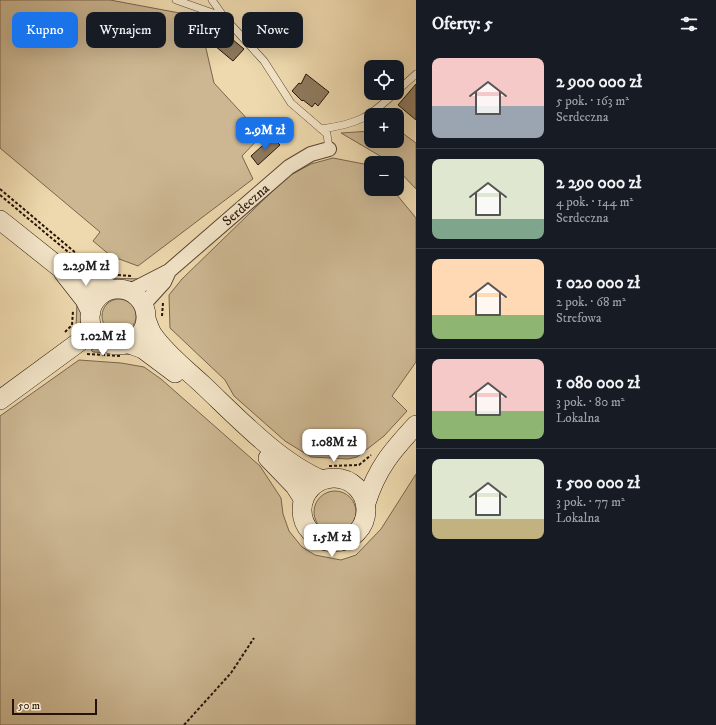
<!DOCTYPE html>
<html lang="pl">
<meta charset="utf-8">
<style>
body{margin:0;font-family:"IM FELL DW Pica",serif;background:#242831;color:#f1f3f6;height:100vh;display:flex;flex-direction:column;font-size:15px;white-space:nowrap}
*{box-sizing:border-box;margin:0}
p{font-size:13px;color:#9ea1a6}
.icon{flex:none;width:22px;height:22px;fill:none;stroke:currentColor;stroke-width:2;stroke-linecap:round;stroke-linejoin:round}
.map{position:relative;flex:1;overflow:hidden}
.drawer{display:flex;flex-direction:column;background:#171b24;width:300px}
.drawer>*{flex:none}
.top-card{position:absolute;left:12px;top:12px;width:344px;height:36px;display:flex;gap:8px}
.buttons{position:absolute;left:364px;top:60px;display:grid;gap:8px}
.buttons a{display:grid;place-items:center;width:40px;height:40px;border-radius:8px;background:#171b24;box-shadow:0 4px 16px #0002;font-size:20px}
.scale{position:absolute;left:12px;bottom:10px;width:85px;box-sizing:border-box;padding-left:4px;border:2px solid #251308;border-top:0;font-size:11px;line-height:14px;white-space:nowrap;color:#251308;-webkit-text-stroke:3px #f4e6ca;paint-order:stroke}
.price{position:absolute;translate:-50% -34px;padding:0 9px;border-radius:8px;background:#fff;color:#222;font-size:13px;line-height:26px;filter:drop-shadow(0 1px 2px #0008)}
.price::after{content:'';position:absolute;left:50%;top:24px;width:12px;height:9px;margin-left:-6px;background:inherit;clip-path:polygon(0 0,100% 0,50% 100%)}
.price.on{background:#1a73e8;color:#fff}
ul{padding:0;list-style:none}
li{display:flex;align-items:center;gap:12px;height:100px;padding:0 16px}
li+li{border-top:1px solid #363941}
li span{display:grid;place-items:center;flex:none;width:112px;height:80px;border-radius:8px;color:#555}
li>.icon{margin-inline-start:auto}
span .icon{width:48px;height:48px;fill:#fffc;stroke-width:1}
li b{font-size:17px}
h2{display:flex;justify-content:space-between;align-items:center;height:48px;padding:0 16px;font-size:17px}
.pill{padding:0 14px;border-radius:8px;background:#171b24;box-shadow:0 4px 16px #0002;font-size:14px;line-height:36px}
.pill.on{background:#1a73e8;color:#fff}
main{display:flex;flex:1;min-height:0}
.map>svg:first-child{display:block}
.green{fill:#ccb792;stroke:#78654d}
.building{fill:#8e7a5e;stroke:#251308}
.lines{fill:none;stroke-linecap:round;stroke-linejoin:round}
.lane-casing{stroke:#574432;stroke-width:8}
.street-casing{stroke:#574432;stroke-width:16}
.secondary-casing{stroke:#251308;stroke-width:20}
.path{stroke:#251308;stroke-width:2;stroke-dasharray:3 2;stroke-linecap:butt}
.lane{stroke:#f4e6ca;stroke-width:7}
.street{stroke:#f4e6ca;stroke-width:14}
.secondary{stroke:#f4e6ca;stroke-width:19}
.labels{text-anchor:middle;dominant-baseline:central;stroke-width:3.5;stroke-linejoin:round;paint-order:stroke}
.street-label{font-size:14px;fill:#251308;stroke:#f4e6ca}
</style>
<main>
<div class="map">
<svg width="416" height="725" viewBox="0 0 416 725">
<rect width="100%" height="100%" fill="#eed9ae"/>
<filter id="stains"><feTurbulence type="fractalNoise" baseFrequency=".005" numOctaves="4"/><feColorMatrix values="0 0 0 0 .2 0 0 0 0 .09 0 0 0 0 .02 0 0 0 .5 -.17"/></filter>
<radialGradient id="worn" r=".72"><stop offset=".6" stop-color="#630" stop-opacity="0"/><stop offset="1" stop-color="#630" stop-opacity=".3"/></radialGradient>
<path class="green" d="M0,0H110L201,17L210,24L204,40L214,83L262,135L242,156L253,179L138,266L111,256L93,241L100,232L0,148Z
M397,129L416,143V189L397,169V163H392L341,133L371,131V141H397Z
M333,158L364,164L371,170V189H392L416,218V362L392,396L407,411L384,436L357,457L348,459L311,457L285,441L234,396L225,380L170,328L169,295L182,279L287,177L311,164Z
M99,278L146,279C130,284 122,280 106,283Z
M102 316a17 17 0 1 1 34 0a17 17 0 1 1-34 0Z
M77,303L84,316L77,330L76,327Z
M98,347L122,350L138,355L93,352L91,350Z
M79,360L121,363L144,367L161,379L260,466L281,498L283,514L289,531L302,547L315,555L341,560L356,555L381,529L416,474V725H0V416Z
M314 512a21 21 0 1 1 42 0a21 21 0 1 1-42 0Z"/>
<path class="building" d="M220,29L244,49L233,61L209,41Z
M306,74L329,92L318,106L315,103L312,107L303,100L302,101L292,91L299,83L301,84Z
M416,84V120L398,105Z
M272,137L280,145L258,165L251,156Z"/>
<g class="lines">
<defs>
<path id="lane" d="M176,0L224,17L264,61L291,103L327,134L329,149
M212,0L224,17
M397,91L416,74
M321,129C358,124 368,118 395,93"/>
<path id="street" d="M130,291L169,271L289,167L311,154L329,149
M143,305L164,282L169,271"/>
<path id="secondary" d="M0,220L59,267L82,279L112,289
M63,272L85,300L91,312
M90 317a28 28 0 1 1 56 0a28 28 0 1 1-56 0Z
M146,319C148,324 150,331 153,335C167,355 186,369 203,385C238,418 279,462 322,480
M127,343L143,349L175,373
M0,400L94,331
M268,458L295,486L304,500
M302 510a32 32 0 1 1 64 0a32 32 0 1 1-64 0Z
M366,503C377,468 392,451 416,425"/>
</defs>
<use href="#lane" class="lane-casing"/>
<use href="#street" class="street-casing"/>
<use href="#secondary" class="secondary-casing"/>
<path class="path" d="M0,189L90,265
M0,195L73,256
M118,275L131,276
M162,316L163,303
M65,332L72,325L73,311
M87,354L121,356
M329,466L359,465L371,455
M184,725L231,673L254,638"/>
<use href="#lane" class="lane"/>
<use href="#street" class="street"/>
<use href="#secondary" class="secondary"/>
</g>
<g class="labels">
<g class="street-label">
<text transform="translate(246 205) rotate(-41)">Serdeczna</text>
</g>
</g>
<rect width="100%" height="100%" filter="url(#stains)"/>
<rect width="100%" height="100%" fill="url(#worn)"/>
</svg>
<div class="buttons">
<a><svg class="icon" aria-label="locate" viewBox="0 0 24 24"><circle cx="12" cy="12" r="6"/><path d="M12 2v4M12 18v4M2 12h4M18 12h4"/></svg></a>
<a>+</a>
<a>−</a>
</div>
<div class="scale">50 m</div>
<b class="price on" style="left:265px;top:151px">2.9M zł</b>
<b class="price" style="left:86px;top:287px">2.29M zł</b>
<b class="price" style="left:103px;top:357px">1.02M zł</b>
<b class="price" style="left:334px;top:463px">1.08M zł</b>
<b class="price" style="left:332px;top:558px">1.5M zł</b>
<div class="top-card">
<a class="pill on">Kupno</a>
<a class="pill">Wynajem</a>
<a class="pill">Filtry</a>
<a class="pill">Nowe</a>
</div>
</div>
<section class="drawer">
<h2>Oferty: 5<svg class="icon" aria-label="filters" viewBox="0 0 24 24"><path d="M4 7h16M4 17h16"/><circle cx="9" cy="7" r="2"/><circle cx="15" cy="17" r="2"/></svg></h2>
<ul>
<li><span style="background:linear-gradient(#f6c9c9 60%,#9aa5b1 0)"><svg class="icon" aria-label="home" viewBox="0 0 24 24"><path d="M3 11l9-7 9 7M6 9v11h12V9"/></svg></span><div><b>2 900 000 zł</b><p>5 pok. · 163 m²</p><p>Serdeczna</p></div></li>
<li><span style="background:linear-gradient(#dfe7d0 75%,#7fa58c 0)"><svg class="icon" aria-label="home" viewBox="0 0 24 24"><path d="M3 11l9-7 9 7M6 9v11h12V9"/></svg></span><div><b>2 290 000 zł</b><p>4 pok. · 144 m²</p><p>Serdeczna</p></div></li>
<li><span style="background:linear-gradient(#ffd9b3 70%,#8fb573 0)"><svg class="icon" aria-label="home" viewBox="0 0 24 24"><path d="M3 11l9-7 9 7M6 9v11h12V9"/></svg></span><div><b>1 020 000 zł</b><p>2 pok. · 68 m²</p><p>Strefowa</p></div></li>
<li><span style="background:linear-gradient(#f6c9c9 65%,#8fb573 0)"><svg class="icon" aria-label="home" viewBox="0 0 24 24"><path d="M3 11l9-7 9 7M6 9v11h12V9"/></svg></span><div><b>1 080 000 zł</b><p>3 pok. · 80 m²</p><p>Lokalna</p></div></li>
<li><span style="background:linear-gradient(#dfe7d0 75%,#c2b280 0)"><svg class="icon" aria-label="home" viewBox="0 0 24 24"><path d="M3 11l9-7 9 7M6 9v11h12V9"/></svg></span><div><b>1 500 000 zł</b><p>3 pok. · 77 m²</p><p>Lokalna</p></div></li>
</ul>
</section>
</main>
